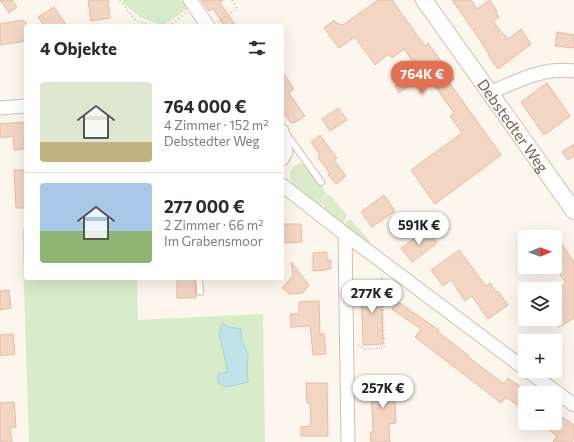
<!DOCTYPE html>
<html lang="de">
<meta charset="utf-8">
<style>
body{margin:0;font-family:Commissioner,sans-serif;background:#f7f7f7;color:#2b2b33;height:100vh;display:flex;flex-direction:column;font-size:15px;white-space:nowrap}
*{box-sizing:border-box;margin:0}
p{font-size:13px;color:#7c7c81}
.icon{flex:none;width:22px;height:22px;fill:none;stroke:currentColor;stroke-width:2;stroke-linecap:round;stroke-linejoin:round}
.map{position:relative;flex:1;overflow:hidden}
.panel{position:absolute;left:24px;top:24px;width:260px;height:256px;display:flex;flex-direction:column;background:#fff;border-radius:4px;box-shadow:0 4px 16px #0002}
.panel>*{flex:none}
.needle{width:26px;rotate:89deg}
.controls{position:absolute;left:518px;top:230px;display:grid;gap:8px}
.controls a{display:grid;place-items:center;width:44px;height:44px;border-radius:4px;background:#fff;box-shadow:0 4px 16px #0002;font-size:20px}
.price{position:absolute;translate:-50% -34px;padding:0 9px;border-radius:14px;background:#fff;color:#222;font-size:13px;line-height:26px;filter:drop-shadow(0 1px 2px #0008)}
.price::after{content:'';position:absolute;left:50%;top:24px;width:12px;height:9px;margin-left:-6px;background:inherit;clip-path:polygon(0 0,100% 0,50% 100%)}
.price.selected{background:#e76f51;color:#fff}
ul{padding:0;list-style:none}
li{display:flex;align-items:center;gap:12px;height:100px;padding:0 16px}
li+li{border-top:1px solid #e1e1e2}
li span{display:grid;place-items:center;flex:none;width:112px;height:80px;border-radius:4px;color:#555}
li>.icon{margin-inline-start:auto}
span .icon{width:48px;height:48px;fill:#fffc;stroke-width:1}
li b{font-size:17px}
h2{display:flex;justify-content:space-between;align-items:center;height:48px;padding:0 16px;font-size:17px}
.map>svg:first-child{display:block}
.green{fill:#d8ecc9}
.water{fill:#bfe3e8;stroke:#a5d3da}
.building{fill:#f3d5c3;stroke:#e6bba3}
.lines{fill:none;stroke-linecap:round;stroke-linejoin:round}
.service-casing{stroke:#d1beb0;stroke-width:8}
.minor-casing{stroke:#d1beb0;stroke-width:15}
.tertiary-casing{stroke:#d1beb0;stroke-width:18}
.path{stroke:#d9b8a5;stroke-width:2;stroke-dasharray:1 3;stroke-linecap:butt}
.service{stroke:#fff;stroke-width:6}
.minor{stroke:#fff;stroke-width:13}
.tertiary{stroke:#fff;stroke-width:16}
.labels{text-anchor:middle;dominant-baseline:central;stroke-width:3.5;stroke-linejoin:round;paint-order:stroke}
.street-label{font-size:15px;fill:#7a5c4d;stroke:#fffaf3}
</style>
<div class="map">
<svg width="574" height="442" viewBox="0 0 574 442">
<rect width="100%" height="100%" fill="#fdf6ec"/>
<path class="green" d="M123,0H181L187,9L163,26L140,17L123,3Z
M300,163L307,165L326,193L321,203L323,210L295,188L290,178V171L294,166Z
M328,195L331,196L347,215L344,222L338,223L325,210L322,202L325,197Z
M351,220L370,241L369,243L368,244L346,227L345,224L347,221Z
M26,228V278H137L138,320L263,314L265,442H29L22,229Z"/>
<path class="water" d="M222,323L229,327L241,329L242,342L248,353L247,368L248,382L226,387L218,383V374L228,372L219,334Z"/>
<path class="building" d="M0,0H12L17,7L9,13Z
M88,0H108L110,18L91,21Z
M201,0H223L220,3L236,26H224L213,8L209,11Z
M378,0H392L425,46L428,43L454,79L449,82L501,155L435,204L411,170L462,133L450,116L454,114L452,110L432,82L429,84L423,75L399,93L395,86L418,69L404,49L392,58L389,54L375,65L355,37L339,48L324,28L334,20L336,23L343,25Z
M452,0H471L477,9L490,0L497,11L496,12L499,17L493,21L504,36L505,35L508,39L521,29L531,44L498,69L488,55L489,54L478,37Z
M54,7L67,26H44L38,17Z
M23,20V22H26V41L0,45V24Z
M557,32L574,35V48L555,46Z
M282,71L294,89L289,93L305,116L294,123L293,122L291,123L282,110Z
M547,83L570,116L544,135L521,102Z
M338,108L347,120L330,131L322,119Z
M26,122V136H24L25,149L14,150L13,136L0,138V124Z
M320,135L337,158L334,160L346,176L336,184L328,175L330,174L318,157L320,155L311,142Z
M574,144V156L568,160L562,152Z
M14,170H26V208H16Z
M384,195L395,211L372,227L361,212Z
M282,224H301L302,242L282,243Z
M427,229L437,243L412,262L401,248Z
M561,243L574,262V318L559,327L555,322V291L566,283L556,269L559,267L555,261V248Z
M459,250L486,286L490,283L496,292L498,291L508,305L488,319L472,296L465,301L451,280L443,286L431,270Z
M327,252V260H331V269H327V270L313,271V253Z
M291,262L309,285L303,293L289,294L282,288L293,275Z
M195,278L196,298H177V279Z
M361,283H381L383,344L363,345Z
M9,290L11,308L0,310V291Z
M319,301L320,334H324L326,354L313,355L310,326L291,327L290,314H299V302Z
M398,302L439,330L438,332L468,355L467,356L504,384L508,378L525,390V411L506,397L501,403L415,337L421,329L392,309Z
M13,334L15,354L0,356V335Z
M371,379H394L396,423L389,424L390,442H371L370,432H373Z
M306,383H327L328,436H301V427L311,426L310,403H307Z
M14,402L16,427L10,428L12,442H0V403Z
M555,412L574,425V439L572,442H553L557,436L540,423H555Z"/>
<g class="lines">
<defs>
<path id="service" d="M285,132L321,182
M199,278L200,292"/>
<path id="minor" d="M190,0L208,26
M489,93C517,81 543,67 574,71
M0,108L26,106
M282,131L286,152L282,159
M282,185L345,234L525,369
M345,234L348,442
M528,371L574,405"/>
<g id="tertiary">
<path id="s1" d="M424,0L574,211"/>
</g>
</defs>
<use href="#service" class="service-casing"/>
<use href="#minor" class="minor-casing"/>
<use href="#tertiary" class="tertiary-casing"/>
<path class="path" d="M120,0L136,21L155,26
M218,22L237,8L232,0
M169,26L186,13
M358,345L365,349L384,348L382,275"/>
<use href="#service" class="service"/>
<use href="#minor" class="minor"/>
<use href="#tertiary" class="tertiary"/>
</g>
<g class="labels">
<g class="street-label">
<text stroke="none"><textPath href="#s1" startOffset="154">Debstedter Weg</textPath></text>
</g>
</g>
</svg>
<div class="controls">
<a><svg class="needle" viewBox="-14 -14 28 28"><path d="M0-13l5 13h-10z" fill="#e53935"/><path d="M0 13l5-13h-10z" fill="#7c7c81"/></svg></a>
<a><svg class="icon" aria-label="layers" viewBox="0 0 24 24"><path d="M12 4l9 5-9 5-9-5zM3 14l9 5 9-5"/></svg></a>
<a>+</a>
<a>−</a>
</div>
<b class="price selected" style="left:422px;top:95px">764K €</b>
<b class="price" style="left:419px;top:246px">591K €</b>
<b class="price" style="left:372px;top:314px">277K €</b>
<b class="price" style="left:383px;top:409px">257K €</b>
<section class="panel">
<h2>4 Objekte<svg class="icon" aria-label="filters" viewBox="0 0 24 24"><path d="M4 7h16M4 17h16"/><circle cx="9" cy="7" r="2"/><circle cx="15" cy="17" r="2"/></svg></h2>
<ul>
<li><span style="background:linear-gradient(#dfe7d0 75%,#c2b280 0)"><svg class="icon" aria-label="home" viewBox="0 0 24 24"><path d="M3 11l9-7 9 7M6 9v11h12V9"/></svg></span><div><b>764 000 €</b><p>4 Zimmer · 152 m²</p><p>Debstedter Weg</p></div></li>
<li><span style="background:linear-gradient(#a9c7e8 60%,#8fb573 0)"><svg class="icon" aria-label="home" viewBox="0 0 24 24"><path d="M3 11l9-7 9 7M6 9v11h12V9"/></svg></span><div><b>277 000 €</b><p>2 Zimmer · 66 m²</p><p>Im Grabensmoor</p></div></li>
</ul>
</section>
</div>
